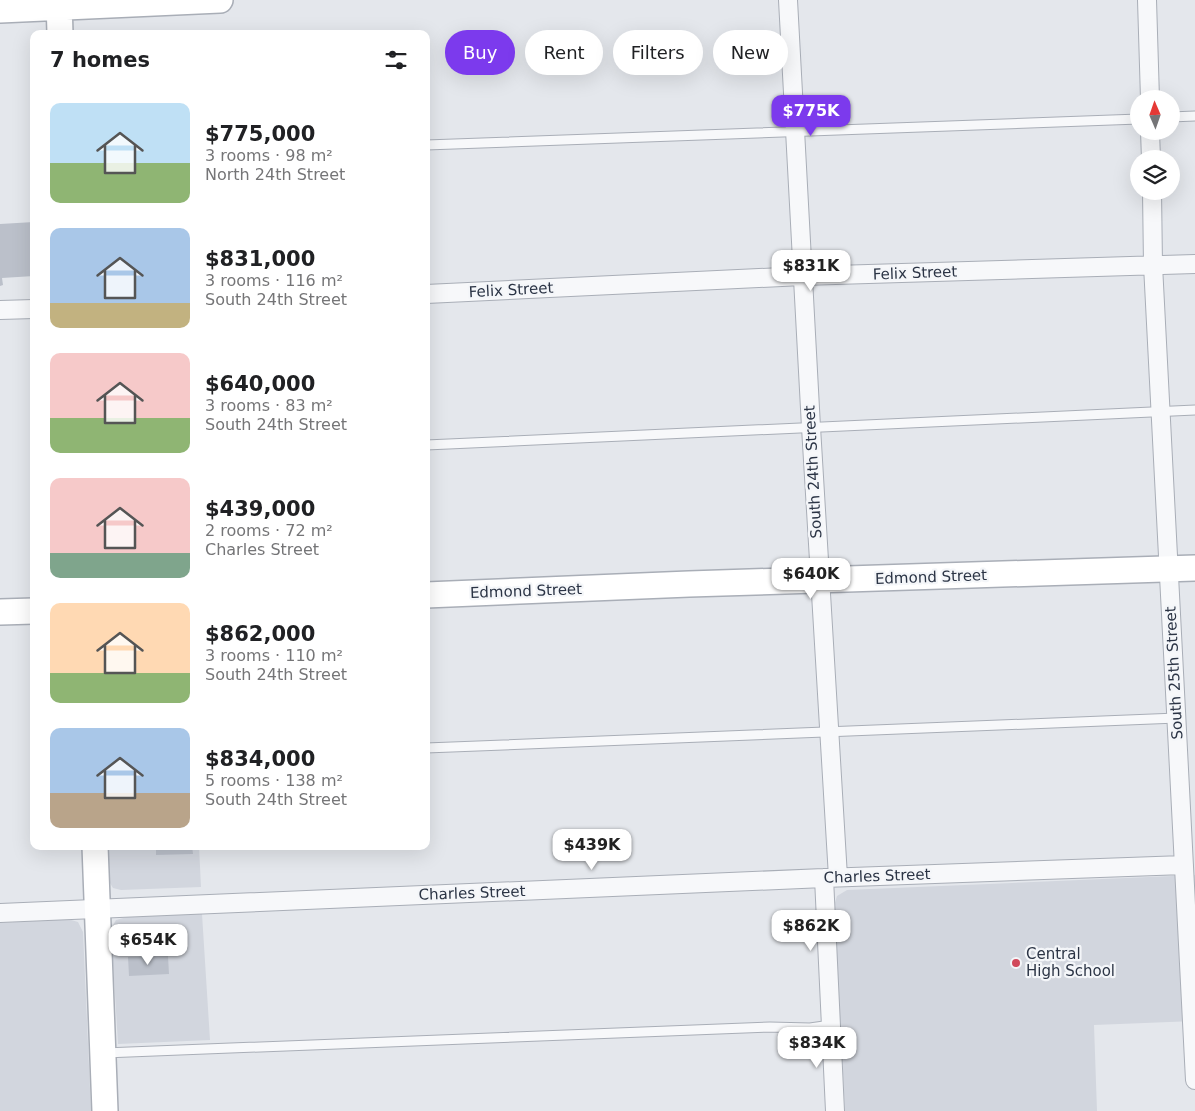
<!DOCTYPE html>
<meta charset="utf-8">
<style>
body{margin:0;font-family:"DejaVu Sans",sans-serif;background:#f6f6f6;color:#202124;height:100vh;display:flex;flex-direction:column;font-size:19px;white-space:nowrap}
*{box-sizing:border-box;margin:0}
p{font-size:16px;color:#757577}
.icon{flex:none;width:28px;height:28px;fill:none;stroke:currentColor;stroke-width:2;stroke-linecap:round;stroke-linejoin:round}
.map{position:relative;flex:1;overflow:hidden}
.panel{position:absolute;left:30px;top:30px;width:400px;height:820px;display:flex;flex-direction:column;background:#fff;border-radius:10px;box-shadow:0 5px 20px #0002}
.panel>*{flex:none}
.hud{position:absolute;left:445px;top:30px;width:475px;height:45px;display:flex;gap:10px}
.needle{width:32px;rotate:358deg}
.fabs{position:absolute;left:1130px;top:90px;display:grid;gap:10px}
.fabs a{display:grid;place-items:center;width:50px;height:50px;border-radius:50%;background:#fff;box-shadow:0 5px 20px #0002;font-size:25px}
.price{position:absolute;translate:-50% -42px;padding:0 11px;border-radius:10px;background:#fff;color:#222;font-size:16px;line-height:32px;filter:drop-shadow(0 1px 2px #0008)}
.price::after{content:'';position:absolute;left:50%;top:30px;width:15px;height:11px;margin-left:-8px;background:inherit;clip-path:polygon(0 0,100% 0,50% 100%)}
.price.selected{background:#7c3aed;color:#fff}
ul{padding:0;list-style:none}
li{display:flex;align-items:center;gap:15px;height:125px;padding:0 20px}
li span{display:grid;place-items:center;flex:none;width:140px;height:100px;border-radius:10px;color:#555}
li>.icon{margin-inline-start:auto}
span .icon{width:60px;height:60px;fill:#fffc;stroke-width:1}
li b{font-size:21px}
h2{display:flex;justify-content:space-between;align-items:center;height:60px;padding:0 20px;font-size:21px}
.pill{padding:0 18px;border-radius:22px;background:#fff;box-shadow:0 5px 20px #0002;font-size:18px;line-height:45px}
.pill.selected{background:#7c3aed;color:#fff}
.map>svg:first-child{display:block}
.built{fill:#d2d6de}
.building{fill:#bbc0ca}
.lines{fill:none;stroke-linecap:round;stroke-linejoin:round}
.lane-casing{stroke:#a9aeb7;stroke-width:11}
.street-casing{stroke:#a9aeb7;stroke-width:20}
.secondary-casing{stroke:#a9aeb7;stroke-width:28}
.lane{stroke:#f7f8fa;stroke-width:9}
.street{stroke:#f7f8fa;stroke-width:18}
.secondary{stroke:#fff;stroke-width:25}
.poi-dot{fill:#d1495b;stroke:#f4f6f9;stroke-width:2}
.labels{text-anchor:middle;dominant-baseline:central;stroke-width:4.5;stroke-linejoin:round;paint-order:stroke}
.street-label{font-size:15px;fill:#2b3445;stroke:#f4f6f9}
.poi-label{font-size:15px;fill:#2b3445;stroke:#f4f6f9;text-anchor:start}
</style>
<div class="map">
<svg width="1195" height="1111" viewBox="0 0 1195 1111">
<rect width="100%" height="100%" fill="#e4e7ec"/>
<path class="built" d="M108,846H199L201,887L121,890L113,888L110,883Z
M1195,875V1021L1094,1025L1097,1111H845L834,906L837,896L847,890Z
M202,914L210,1040L118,1044L111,929L116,920L127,917Z
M68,919L78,922L83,932L91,1111H0V923Z"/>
<path class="building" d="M34,222V276L2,278L3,285L0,286V224Z
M156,846H192L193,854L156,855Z
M168,956L169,974L129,976L128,957Z"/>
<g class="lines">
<defs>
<path id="lane" d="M1171,117L1195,116
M426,145L1139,119
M426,445L1195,410
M426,748L1177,718
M104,1053L770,1027L810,1028L831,1025"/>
<path id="street" d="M788,0L811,427L838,877
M1147,0L1150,99
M1150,131L1151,159
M1152,191L1153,265L1195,1080
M426,294L802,276L1195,264
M0,310L34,309
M824,878L835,1111
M0,913L824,878L1184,865"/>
<path id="secondary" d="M59,0L60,34
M0,10L220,0
M426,595L689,584L1195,568
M0,612L34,611
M95,846L105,1111"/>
</defs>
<use href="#lane" class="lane-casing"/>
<use href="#street" class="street-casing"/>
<use href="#secondary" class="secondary-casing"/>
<use href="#lane" class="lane"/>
<use href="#street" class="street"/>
<use href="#secondary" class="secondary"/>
</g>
<circle class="poi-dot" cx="1016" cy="963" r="5"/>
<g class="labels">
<g class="street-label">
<text transform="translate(915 273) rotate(-2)">Felix Street</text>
<text transform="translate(511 290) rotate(-3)">Felix Street</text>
<text transform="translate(813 472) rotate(-93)">South 24th Street</text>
<text transform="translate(931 577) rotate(-2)">Edmond Street</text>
<text transform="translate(526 591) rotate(-2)">Edmond Street</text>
<text transform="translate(1174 673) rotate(-93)">South 25th Street</text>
<text transform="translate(877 876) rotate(-2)">Charles Street</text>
<text transform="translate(472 893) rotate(-2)">Charles Street</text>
</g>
<g class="poi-label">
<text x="1026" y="954">Central<tspan x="1026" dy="17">High School</tspan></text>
</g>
</g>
</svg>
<div class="fabs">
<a><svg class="needle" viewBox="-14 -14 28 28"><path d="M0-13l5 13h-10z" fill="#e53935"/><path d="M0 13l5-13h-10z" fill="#757577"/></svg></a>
<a><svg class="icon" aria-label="layers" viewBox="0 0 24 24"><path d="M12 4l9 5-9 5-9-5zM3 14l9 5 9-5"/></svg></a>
</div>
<b class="price selected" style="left:811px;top:137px">$775K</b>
<b class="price" style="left:811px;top:292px">$831K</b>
<b class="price" style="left:811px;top:600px">$640K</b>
<b class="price" style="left:592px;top:871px">$439K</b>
<b class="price" style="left:811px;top:952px">$862K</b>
<b class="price" style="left:148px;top:966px">$654K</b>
<b class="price" style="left:817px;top:1069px">$834K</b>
<div class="hud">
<a class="pill selected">Buy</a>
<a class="pill">Rent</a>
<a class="pill">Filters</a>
<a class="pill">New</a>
</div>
<section class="panel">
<h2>7 homes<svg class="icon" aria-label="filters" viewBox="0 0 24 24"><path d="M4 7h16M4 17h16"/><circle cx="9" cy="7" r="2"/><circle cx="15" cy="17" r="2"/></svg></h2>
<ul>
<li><span style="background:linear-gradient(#bfe0f5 60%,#8fb573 0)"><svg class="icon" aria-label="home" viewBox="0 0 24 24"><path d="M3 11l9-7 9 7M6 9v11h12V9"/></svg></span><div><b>$775,000</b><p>3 rooms · 98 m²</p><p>North 24th Street</p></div></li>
<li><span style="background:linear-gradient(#a9c7e8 75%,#c2b280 0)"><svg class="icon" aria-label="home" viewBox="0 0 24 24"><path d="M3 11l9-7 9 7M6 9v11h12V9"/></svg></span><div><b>$831,000</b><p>3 rooms · 116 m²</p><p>South 24th Street</p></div></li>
<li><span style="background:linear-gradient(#f6c9c9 65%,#8fb573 0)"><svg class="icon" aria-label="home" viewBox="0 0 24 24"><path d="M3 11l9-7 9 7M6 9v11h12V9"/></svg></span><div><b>$640,000</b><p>3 rooms · 83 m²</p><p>South 24th Street</p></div></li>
<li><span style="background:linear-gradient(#f6c9c9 75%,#7fa58c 0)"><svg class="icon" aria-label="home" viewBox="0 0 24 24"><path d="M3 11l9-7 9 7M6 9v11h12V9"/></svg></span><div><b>$439,000</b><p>2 rooms · 72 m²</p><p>Charles Street</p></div></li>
<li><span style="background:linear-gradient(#ffd9b3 70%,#8fb573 0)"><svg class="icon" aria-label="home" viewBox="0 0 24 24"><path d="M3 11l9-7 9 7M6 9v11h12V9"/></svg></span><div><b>$862,000</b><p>3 rooms · 110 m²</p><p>South 24th Street</p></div></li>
<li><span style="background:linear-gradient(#a9c7e8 65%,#b9a48a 0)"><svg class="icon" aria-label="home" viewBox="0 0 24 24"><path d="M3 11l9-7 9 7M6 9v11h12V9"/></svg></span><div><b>$834,000</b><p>5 rooms · 138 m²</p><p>South 24th Street</p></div></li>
</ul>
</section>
</div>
